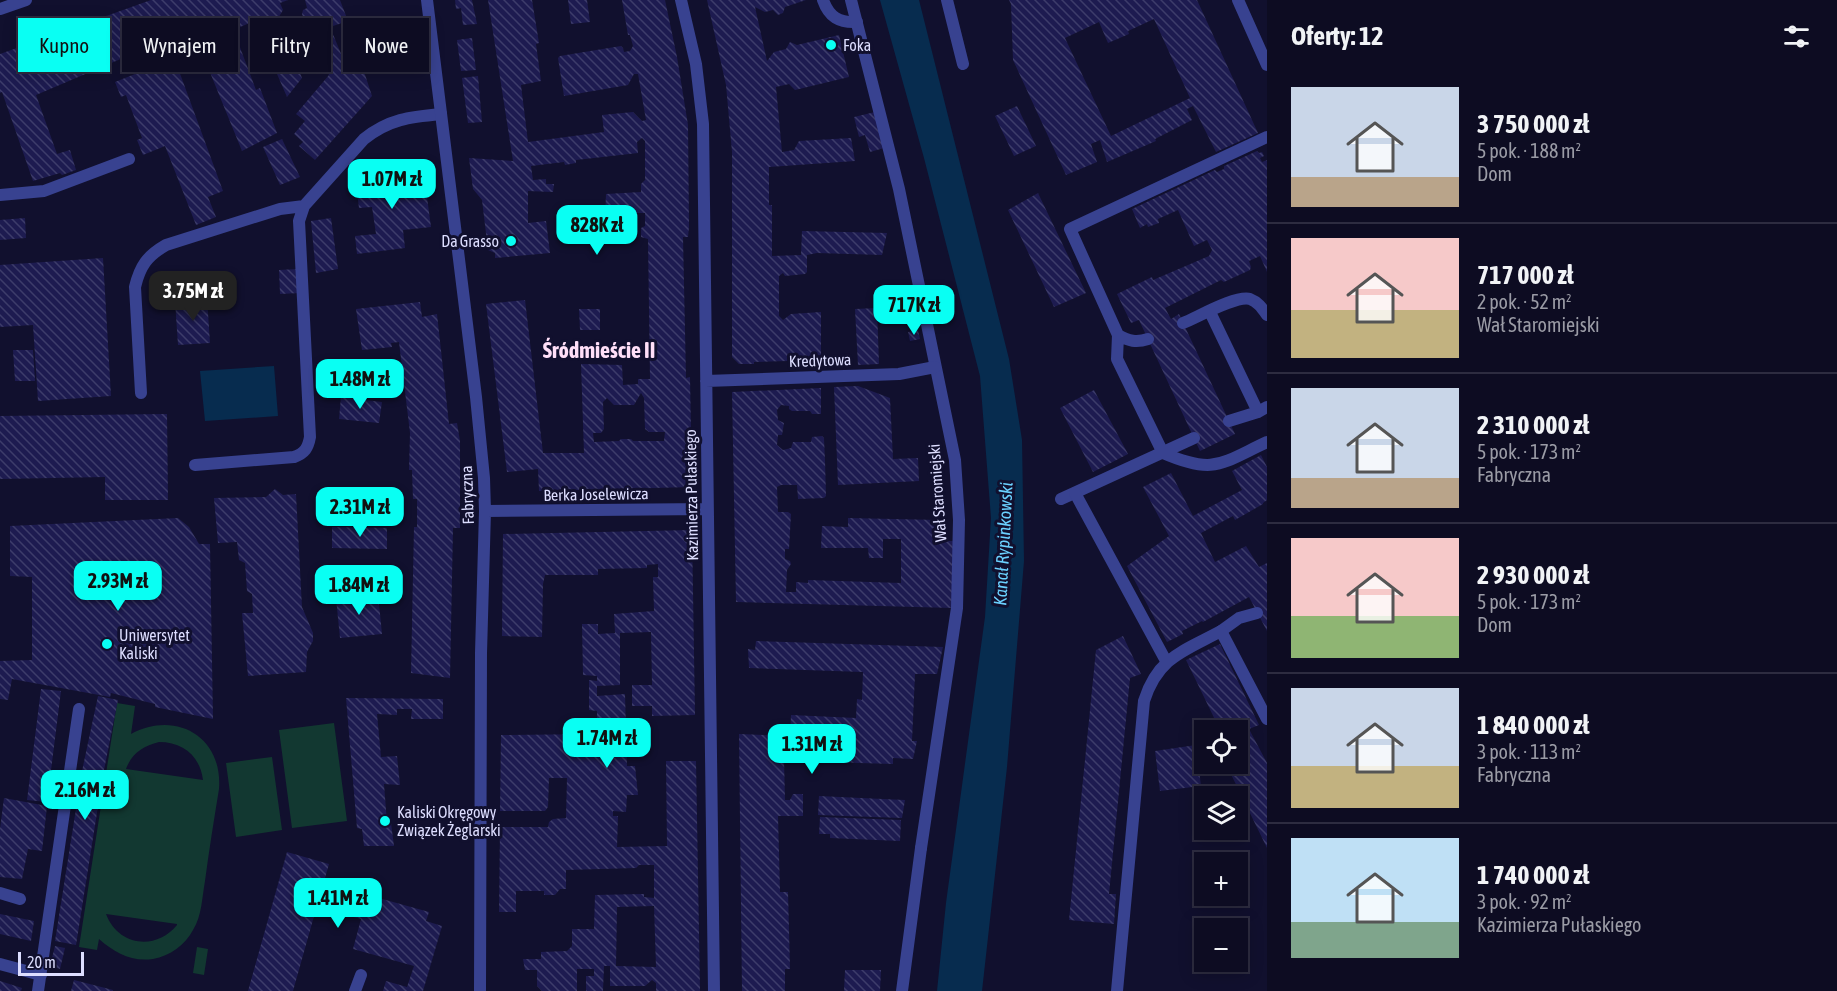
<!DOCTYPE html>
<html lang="pl">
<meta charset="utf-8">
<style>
body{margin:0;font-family:"Asap Condensed",sans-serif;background:#16152a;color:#f1f3f6;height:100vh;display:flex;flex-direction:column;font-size:22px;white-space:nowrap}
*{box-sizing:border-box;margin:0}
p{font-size:20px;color:#9a9ba5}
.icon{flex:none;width:33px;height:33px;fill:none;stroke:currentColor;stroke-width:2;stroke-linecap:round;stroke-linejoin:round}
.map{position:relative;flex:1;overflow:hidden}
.drawer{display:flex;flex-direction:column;background:#0d0c22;width:570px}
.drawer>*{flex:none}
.top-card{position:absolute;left:18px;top:18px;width:570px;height:54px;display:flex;gap:12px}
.fabs{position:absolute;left:1194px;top:720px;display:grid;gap:12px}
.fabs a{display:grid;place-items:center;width:54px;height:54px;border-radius:0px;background:#0d0c22;box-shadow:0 3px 15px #0003,0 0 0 2px #2d2c40;font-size:30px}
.scale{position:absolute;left:18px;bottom:15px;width:66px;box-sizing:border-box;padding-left:6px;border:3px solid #dddeff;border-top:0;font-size:16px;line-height:21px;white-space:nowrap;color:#dddeff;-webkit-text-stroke:4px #11102e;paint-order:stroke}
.price{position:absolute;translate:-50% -51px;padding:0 14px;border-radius:12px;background:#09fff3;color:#111;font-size:20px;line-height:39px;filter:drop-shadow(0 2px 3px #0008)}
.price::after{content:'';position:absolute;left:50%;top:36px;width:18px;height:14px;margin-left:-9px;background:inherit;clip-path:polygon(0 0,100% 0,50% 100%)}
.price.selected{background:#222;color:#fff}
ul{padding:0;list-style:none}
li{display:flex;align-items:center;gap:18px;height:150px;padding:0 24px}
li+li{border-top:2px solid #2d2c40}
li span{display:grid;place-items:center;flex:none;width:168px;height:120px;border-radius:0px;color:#555}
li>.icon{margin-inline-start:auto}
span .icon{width:72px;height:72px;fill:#fffc;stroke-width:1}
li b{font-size:26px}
h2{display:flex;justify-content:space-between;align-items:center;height:72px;padding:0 24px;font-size:26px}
.pill{padding:0 21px;border-radius:0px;background:#0d0c22;box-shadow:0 3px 15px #0003,0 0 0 2px #2d2c40;font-size:21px;line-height:54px}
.pill.selected{background:#09fff3;color:#111}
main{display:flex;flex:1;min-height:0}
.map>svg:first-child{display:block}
.pitch{fill:#123831;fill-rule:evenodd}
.water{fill:#072c4f}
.building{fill:url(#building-back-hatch);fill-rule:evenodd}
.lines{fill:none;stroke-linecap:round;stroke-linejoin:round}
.service{stroke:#384290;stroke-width:12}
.pedestrian{stroke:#384290;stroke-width:12}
.minor{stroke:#384290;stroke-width:12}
.tertiary{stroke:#384290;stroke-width:12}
.poi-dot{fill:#09fff3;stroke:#11102e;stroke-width:2}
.labels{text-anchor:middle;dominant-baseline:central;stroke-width:6;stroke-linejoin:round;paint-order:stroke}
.poi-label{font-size:16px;fill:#dddeff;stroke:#11102e;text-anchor:start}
.street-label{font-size:16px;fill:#dddeff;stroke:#11102e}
.water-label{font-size:18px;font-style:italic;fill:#6bd1ff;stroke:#11102e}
.district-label{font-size:22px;font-weight:bold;fill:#ffdff8;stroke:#11102e}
</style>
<main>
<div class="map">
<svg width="1267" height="991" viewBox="0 0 1267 991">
<defs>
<pattern id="building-back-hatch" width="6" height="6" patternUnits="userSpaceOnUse" patternTransform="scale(1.5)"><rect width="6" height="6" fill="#1d1b50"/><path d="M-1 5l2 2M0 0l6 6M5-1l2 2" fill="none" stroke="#3d3c6a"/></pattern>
</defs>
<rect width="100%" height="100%" fill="#11102e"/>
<path class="pitch" d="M117,703L135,706L131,734C175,710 223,736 219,789C214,820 209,850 205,881C202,897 202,916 193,930C185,945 170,956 153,959C131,962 115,953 99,939L97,950L79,947ZM159,742C183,742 200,756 203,780L126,769C132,753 143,746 159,742ZM106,914L177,924V925C156,951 118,946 106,914Z
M334,723L347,821L292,828L279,730Z
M272,757L282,830L236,837L226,763Z
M197,947L208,949L204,975L193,973Z"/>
<path class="water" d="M880,0H919L1009,359L1022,440L1024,561L1007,767L982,991H937L946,903L985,617L991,518L980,376L924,158Z
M274,366L278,416L205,421L200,371Z"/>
<path class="building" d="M151,0H288L280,3L283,10L277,20L279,21L302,78L287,97L254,21L238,28V18L233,19L232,26L256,90L260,88L277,133L242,151L198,43L200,41L198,36L190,32L166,41L171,49L223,191L208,197L216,217L196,225L165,146L143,155L137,140L142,138L126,95L121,97L115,82L155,66L149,47L36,95L57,154L70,150L76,170L62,175L60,173L33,181L2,92L0,93V54Z
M305,0H340L348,21L330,27L342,56L357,50L372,96L315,160L299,146L303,142L294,134L305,121L296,114L329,75L323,56L318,58L302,14L303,10L307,8Z
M455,0H472L477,24L463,25L461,8L456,9Z
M488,0H532L539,43L536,44L541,81L521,85L528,142L604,132L602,115L633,112L642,121L646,120L638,74H634L628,85L564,96L558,58L560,56L621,46L623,48L624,52L630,51L633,46L630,35H628L622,0H665L677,57L688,125L689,227L688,237H683L686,378L690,377L692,487L539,491L538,469L507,472L486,304L525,300L543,453H584L581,364L622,365L623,385L638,384V379H650L648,239L641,237V228L645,226V213H616V219H605L606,194L641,192V184L645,180V141L642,138L637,142L638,153L576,160V163L565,165L564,162L531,166L533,180L546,179V184H554L553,192L528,191V223L546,221L550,253L495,258V253L488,250L482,200L473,189L469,158L513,161ZM641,393L644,398L645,429L649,432H665L664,441H633L631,439H621L619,441L594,442L593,433H601L604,429L603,402L607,398L614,405H634Z
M568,0H587L590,22L571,24Z
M707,0H806L785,7L783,13L778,15L773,10L765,12L755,7L767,61L774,52L786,49L790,42L797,45L839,35L849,77L795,90L789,84L776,87L782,152L794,150L799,141L851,138L855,161L769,167V205H772V256L801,255L802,231L887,233L882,255L817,253L807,255V272L805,274L785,276L783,273L779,276V316L783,320L791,314L821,312V360L754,362V364H739L732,357V152L726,85Z
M1009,0H1197L1258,133L1216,152L1193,106L1187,109L1192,120L1155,139L1156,141L1107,162L1100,140L1091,144L1097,162L1066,175L1013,60L1011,4ZM1154,19L1190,98L1111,136L1065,38L1099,22L1108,43L1129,34L1128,31Z
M401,22L404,29V46L407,50L404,54L408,58L398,70L394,67H386L387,60L380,55L388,46L386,23Z
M472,38L476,70L461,71L457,40Z
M478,76L482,122L468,123L462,78Z
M1017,106L1036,146L1014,156L995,116Z
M875,112L884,148L870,152L865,135L859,137L854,117Z
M282,139L300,177L280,185L263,147Z
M1257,151L1259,153L1262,152L1264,156L1260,158L1262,162L1267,160V272L1260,256L1249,261L1251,267L1250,270L1224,282L1221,280L1165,308L1171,319L1179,314L1235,434L1200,451L1139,320L1131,323L1117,294L1152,277L1153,280L1209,256L1212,250L1207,240L1194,246L1178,210L1158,219L1159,223L1148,227L1147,224L1140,228L1132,209L1215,170L1217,172L1224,169V166Z
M404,170L405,178L424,175L431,227L403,230L405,248L357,254L355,236L376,234L372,207L359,208L355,177L369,176L370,183L393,180L392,171Z
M1038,193L1086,293L1054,307L1008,210Z
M25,218L26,238L0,240V220Z
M331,218L338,269L316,273L311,221Z
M103,258L111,396L38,401L33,325L0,327V265Z
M298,269L300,293L280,294L279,270Z
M207,298L210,343L178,345L175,301Z
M420,302L422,317L437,314L449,424L457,423L460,441V528H453L450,678L411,673L414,527H417V499H413L412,470H409L410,433L399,342L391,343L392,347L362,350L356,309Z
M877,308L879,364L858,365L855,309Z
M579,309H600V330H580Z
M918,330L920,339L910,341L908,332Z
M13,350H33L35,381H15Z
M858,386L890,398L893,459L918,458L919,481L838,485L834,387Z
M821,388V414H812L810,411H792L789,409V406L781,405L777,410L778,420L784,423L782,435H778L777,445L783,450L791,448L793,442H811L812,437L822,436L824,438L825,461L826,496L824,498L798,499L797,485H781L777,487L778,512H788L791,514L789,549H785V559L790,561L791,564L787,570L786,592H796V582L808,583V580L901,583V539H883V558H869L868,548H821L822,526L848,527V518L939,520V541H953L952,608L736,602L732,392Z
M1094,390L1128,454L1093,472L1060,408Z
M341,397L382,402L379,423L339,419Z
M167,414L168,500H105V477L0,479V416Z
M1261,455L1267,467V500L1263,503V504L1235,520L1233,516L1201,533L1215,562L1246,546L1259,567L1267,563V631L1249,597L1203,622L1202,621L1182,631L1183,634L1167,642L1127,566L1169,536L1143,487L1171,473L1193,516L1242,490L1232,471Z
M275,489L283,495L296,494L302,607L313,633V641L307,652L306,672L248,676L242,613H253L252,594L247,591L245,563L239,560L237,542L218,543L214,498L266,497Z
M178,518L189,527L199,544H210L213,719L155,707V704L111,693L110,697L12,679L8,700L0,699V661L32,660V577L10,576V526Z
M332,527L387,528V549L332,548Z
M692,530L695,715L652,716V706H632V685H652L651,632L620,633V685L597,686V696L625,694L627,766H635L638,795H627L626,812L613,811V816H618L617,847L667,846L666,761H696L700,991H656V983L652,980L645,986H610V966H604L603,991H586V976H594V969H577V991H542L537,986V970H525L523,959H541V952L567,951L572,946V929H594L595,895L644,894V897L654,898V865H639L636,868L566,870V889H560L555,895H544V891H516V912H499L500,827H548L549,822L553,819L566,818L567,778H549L548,807L545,811H500L501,735L597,734V711L589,710V680L597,681V676L583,675L582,624H598V634L615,633L614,614L654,611L653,577H658V564L647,565V568L598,569V575H545L543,584L542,637L502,636L503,534ZM654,906L656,967L616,966L617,907Z
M378,594L382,634L340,638L336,598Z
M1123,636L1141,674L1130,678L1109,894H1116L1114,924L1069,920L1096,650Z
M756,641L943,647L937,674H915L912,741H917L913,759L893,758V764L791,761L787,756L784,759L785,800H790L793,794H803V816H778L780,892H788L790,969H785V991H742L739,734L790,736L791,715L856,718L857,699L862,700L863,672L749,668L748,649L755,650Z
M1220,644L1259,725L1249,729L1267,763V848L1226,764H1238V730H1220L1186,660Z
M41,689L61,691L47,802L27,800Z
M98,696L118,700L103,775L76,945L55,941L82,771Z
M346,698L443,699V719H411L412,709H397V715L377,714L381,757L397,756L400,785L384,784L387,823H391L394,846H364L362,829L357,828Z
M1196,745L1201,786L1160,791L1155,751Z
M819,796L861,798L905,800L902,818L818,815Z
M4,798L47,806L42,851L28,849L22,879L0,877V829Z
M820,817L901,820L900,841L830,838V834H819Z
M287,852L329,864L321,892L328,895L329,891L366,903L368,895L429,912L426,921L442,926L423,991H383L386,981L407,987L414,966L353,949L361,919L324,909V912L316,909L293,991H248Z
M0,914L34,921L31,941L0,934Z
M55,946L65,948L60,969L50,966Z
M845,970H881L880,991H844Z
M74,980L113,990V991H71Z
M0,981L22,988L21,991H0Z"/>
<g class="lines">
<path class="service" d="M823,0C829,17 839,23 857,22
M947,0L963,64
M1267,137L1070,229L1118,335L1117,359L1163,453C1214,475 1220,464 1267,442
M0,195L44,191L129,159
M1210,312L1258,412L1267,407
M1183,323C1198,317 1236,295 1250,299C1258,302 1262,308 1267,315
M1118,335C1129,341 1136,343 1148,339
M141,393L135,287C140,266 147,256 166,245L280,209L304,206L364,139C389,119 410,117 441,114
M1229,421L1258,412
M195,465L294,457C305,453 308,448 310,437L299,221L304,206
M1061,499L1194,438
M1221,631L1239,618L1257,613
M0,893L20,899
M355,991L361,975"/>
<path class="pedestrian" d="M851,0L899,189L955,460L959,520L957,608L921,848"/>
<path class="minor" d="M427,0L476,397L484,478L485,511L481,653L480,991
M681,0L696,64L703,124L714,991
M706,381L899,374L935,367
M1075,493L1166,661
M485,511L707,509
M0,964L41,975
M38,991L79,709
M902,991L921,848
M1117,991L1144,701C1158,657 1184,651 1221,631L1267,719"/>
<path class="tertiary" d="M1238,0L1267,65
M0,9L26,0"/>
</g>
<g class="poi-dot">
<circle cx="831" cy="45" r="6"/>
<circle cx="511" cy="241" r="6"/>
<circle cx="107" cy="644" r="6"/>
<circle cx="385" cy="821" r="6"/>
</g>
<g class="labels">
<g class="poi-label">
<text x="843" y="45">Foka</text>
<text x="499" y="241" text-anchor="end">Da Grasso</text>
<text x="119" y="635">Uniwersytet<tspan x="119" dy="18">Kaliski</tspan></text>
<text x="397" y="812">Kaliski Okręgowy<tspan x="397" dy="18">Związek Żeglarski</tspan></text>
</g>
<g class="street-label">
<text transform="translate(820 360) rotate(-2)">Kredytowa</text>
<text transform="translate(937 493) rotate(-94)">Wał Staromiejski</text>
<text transform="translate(596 494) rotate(-1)">Berka Joselewicza</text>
<text transform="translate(467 495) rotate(-92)">Fabryczna</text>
<text transform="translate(691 495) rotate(-91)">Kazimierza Pułaskiego</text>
</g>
<g class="water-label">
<text transform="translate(1003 544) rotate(-87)">Kanał Rypinkowski</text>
</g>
<g class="district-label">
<text x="599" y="350">Śródmieście II</text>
</g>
</g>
</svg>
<div class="fabs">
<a><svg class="icon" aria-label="locate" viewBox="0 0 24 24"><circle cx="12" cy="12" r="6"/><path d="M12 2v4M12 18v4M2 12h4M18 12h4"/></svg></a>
<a><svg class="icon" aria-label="layers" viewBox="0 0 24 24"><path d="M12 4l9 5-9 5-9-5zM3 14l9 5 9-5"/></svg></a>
<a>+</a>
<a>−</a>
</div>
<div class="scale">20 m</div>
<b class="price" style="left:392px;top:210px">1.07M zł</b>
<b class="price" style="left:597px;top:256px">828K zł</b>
<b class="price selected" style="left:193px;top:322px">3.75M zł</b>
<b class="price" style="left:914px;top:336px">717K zł</b>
<b class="price" style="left:360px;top:410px">1.48M zł</b>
<b class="price" style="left:360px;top:538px">2.31M zł</b>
<b class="price" style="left:118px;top:612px">2.93M zł</b>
<b class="price" style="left:359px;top:616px">1.84M zł</b>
<b class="price" style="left:607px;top:769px">1.74M zł</b>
<b class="price" style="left:812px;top:775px">1.31M zł</b>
<b class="price" style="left:85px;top:821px">2.16M zł</b>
<b class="price" style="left:338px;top:929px">1.41M zł</b>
<div class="top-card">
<a class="pill selected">Kupno</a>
<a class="pill">Wynajem</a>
<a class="pill">Filtry</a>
<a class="pill">Nowe</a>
</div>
</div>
<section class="drawer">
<h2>Oferty: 12<svg class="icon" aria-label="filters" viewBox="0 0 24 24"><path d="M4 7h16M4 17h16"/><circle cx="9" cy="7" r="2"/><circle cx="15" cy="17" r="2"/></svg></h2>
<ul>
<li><span style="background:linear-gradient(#c9d6e8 75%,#b9a48a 0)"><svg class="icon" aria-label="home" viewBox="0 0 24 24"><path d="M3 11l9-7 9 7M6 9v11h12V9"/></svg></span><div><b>3 750 000 zł</b><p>5 pok. · 188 m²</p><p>Dom</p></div></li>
<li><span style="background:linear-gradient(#f6c9c9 60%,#c2b280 0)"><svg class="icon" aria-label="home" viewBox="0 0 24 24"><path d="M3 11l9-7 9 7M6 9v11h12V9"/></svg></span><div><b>717 000 zł</b><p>2 pok. · 52 m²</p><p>Wał Staromiejski</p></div></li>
<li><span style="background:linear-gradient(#c9d6e8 75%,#b9a48a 0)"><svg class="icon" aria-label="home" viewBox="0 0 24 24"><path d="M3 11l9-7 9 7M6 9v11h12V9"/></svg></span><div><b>2 310 000 zł</b><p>5 pok. · 173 m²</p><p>Fabryczna</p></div></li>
<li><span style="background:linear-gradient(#f6c9c9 65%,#8fb573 0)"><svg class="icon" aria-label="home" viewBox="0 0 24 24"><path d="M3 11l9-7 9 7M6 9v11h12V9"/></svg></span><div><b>2 930 000 zł</b><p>5 pok. · 173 m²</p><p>Dom</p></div></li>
<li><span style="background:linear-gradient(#c9d6e8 65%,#c2b280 0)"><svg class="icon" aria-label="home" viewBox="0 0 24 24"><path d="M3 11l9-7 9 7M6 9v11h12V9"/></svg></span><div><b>1 840 000 zł</b><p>3 pok. · 113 m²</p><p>Fabryczna</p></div></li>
<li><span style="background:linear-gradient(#bfe0f5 70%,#7fa58c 0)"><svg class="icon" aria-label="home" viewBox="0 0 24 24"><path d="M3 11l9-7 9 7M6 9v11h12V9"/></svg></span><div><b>1 740 000 zł</b><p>3 pok. · 92 m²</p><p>Kazimierza Pułaskiego</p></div></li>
</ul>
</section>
</main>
